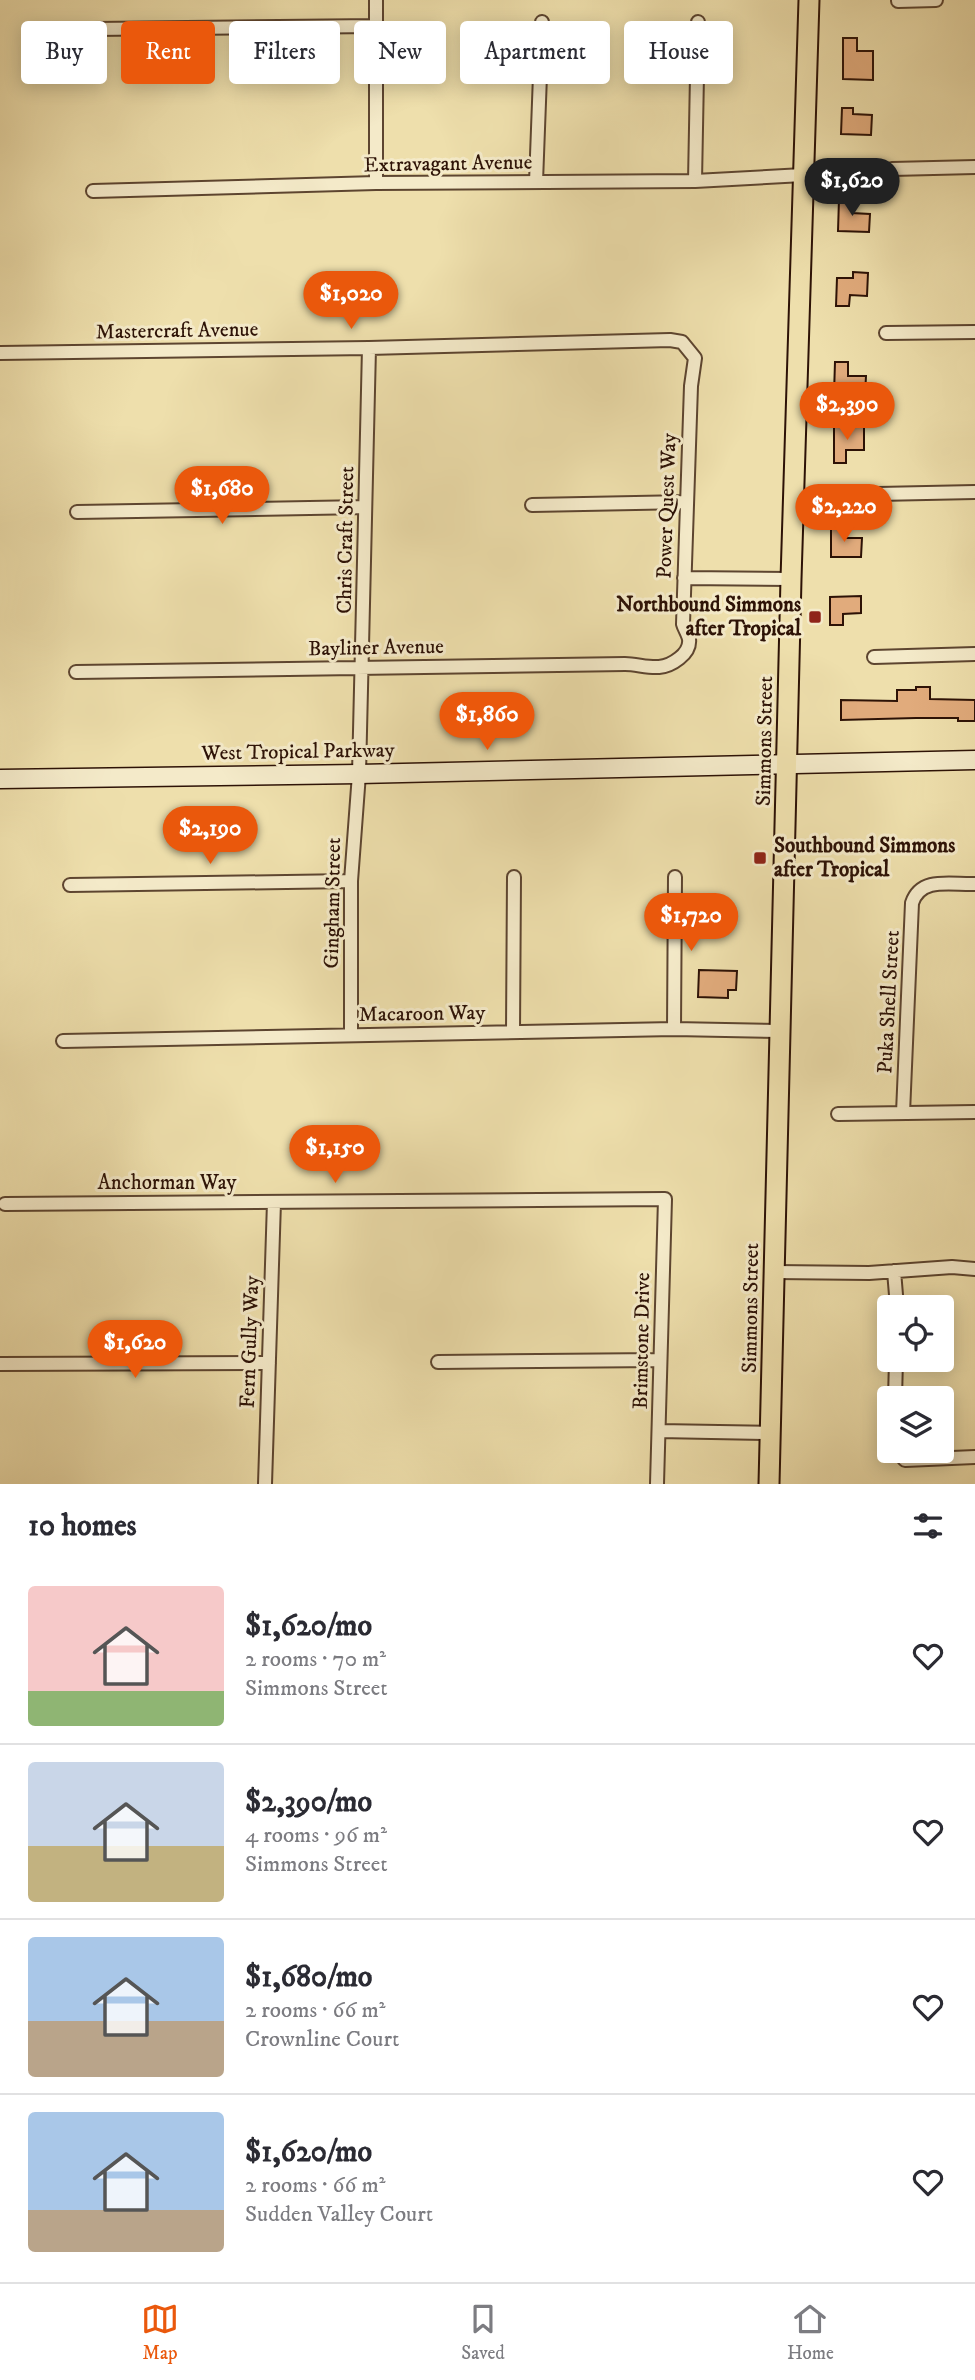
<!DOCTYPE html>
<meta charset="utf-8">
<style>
body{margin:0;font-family:"IM FELL DW Pica",serif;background:#f2f2f3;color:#2b2b33;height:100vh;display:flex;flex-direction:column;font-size:26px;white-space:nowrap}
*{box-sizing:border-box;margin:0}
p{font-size:23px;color:#7c7c81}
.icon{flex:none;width:38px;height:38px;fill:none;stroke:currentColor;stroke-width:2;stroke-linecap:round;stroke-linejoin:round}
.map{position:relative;height:1484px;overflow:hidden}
.panel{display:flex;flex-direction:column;background:#fff;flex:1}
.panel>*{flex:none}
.banner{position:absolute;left:21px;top:21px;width:934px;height:63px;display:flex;gap:14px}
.buttons{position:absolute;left:877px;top:1295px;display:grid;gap:14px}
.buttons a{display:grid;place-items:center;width:77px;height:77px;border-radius:7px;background:#fff;box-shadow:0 4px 18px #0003;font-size:35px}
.price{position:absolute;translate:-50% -60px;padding:0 16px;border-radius:24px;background:#ea580c;color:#fff;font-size:23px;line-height:46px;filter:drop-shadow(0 2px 4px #0008)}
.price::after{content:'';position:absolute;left:50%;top:42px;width:21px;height:16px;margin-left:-10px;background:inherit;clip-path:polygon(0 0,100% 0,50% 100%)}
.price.active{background:#222;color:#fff}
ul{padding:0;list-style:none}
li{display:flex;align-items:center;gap:21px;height:175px;padding:0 28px}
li+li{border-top:2px solid #e1e1e2}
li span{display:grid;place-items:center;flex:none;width:196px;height:140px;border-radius:7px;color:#555}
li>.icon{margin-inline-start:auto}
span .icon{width:84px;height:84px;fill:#fffc;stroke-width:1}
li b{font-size:30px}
h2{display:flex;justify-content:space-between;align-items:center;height:84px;padding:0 28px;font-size:30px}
.tag{padding:0 24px;border-radius:7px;background:#fff;box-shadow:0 4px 18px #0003;font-size:24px;line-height:63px}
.tag.active{background:#ea580c;color:#fff}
.menu{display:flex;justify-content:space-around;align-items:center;height:98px;border-top:2px solid #e1e1e2;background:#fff;font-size:19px;color:#7c7c81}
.menu a{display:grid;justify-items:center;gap:4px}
.menu .active{color:#ea580c}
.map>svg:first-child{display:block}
.building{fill:#e1ab7c;stroke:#2d1206;stroke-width:2}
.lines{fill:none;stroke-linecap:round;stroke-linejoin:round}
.street-casing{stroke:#5d4530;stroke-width:16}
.secondary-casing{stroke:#2d1206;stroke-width:21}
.primary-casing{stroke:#2d1206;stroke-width:23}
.street{stroke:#f4eac9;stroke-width:12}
.secondary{stroke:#f4eac9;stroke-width:18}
.primary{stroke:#eedfac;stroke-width:19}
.poi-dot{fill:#8f2418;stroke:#f4eac9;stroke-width:2.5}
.labels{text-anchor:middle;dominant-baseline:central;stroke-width:6;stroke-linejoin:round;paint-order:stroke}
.street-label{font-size:21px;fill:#2d1206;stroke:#f4eac9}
.poi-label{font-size:21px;font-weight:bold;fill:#2d1206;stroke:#f4eac9;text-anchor:end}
</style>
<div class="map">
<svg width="975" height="1484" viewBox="0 0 975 1484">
<rect width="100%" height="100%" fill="#eedfac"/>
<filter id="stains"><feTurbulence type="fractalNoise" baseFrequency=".00286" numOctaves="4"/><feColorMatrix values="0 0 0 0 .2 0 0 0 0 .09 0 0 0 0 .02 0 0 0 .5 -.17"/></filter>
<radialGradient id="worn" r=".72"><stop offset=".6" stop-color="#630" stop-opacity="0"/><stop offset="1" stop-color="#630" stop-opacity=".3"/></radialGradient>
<path class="building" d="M843,38H857V51H873V80L843,79Z
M842,108H853V114L872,115L871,135L841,134Z
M839,199L853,200L852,213L870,214L869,232L838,231Z
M853,272L868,273L867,296L850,295L849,306H836L837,278H853Z
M835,362H848V376H866L865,395L834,394Z
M834,427H864V450H846V463H834Z
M831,524H844V538H862L861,557H831Z
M861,596V613L843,614V625H830V597Z
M916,687H930V699L975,700V721H958V718H916L841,720V700L897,701V690H916Z
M699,970L737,971L736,990H728V998L698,997Z"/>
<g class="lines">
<defs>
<path id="street" d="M376,0V183
M898,1L936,0
M94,29L376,26
M892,169L975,167
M695,181L698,22
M536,182L542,22
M93,191L376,183L695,181L803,175
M886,333L975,332
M0,353L369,348L670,340L682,342L695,358L691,386L683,624C684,628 688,634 689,639C691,654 671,666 659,667C648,668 636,664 625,664L76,672
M878,494L975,492
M532,505L687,502
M77,512L365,507
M684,578L791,579
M874,657L975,654
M70,885L351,881
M674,1029L675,877
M513,1032L514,877
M351,1034V881L359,774L369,348
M63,1041L674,1029L781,1031
M903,1113L912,903C921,876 952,885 975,884
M838,1114L975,1112
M5,1204L665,1199L657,1484
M894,1271L897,1307
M775,1272L869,1273L952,1267L975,1269
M438,1362L660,1360
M0,1364L269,1363
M895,1398L896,1360
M659,1431L771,1433
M897,1451L905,1460L975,1457
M265,1484L274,1202"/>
<path id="secondary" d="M0,779L359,774L975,760"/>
<path id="primary" d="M769,1484L791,579L809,0"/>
</defs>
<use href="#street" class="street-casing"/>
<use href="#secondary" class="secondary-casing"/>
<use href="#primary" class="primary-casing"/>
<use href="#street" class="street"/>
<use href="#secondary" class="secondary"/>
<use href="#primary" class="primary"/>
</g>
<g class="poi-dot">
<rect x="808" y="610" width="14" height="14" rx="3.5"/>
<rect x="753" y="851" width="14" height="14" rx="3.5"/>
</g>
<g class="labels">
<g class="street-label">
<text transform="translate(448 164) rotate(-1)">Extravagant Avenue</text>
<text transform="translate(177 331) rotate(-1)">Mastercraft Avenue</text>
<text transform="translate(667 506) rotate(-88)">Power Quest Way</text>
<text transform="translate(346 540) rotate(-89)">Chris Craft Street</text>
<text transform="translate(376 648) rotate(-1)">Bayliner Avenue</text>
<text transform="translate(765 741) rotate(-89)">Simmons Street</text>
<text transform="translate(298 752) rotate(-1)">West Tropical Parkway</text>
<text transform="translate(333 903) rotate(-89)">Gingham Street</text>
<text transform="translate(889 1002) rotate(-87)">Puka Shell Street</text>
<text transform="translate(422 1014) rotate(-1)">Macaroon Way</text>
<text x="167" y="1183">Anchorman Way</text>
<text transform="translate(751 1308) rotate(-89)">Simmons Street</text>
<text transform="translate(642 1341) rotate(-89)">Brimstone Drive</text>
<text transform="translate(250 1342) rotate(-88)">Fern Gully Way</text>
</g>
<g class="poi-label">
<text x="801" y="605">Northbound Simmons<tspan x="801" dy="24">after Tropical</tspan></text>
<text x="774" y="846" text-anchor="start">Southbound Simmons<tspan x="774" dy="24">after Tropical</tspan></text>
</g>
</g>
<rect width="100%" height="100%" filter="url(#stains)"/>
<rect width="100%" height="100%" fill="url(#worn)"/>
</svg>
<div class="buttons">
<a><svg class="icon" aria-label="locate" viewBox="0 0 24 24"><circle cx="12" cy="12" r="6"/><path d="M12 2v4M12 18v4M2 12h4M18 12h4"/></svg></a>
<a><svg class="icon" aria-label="layers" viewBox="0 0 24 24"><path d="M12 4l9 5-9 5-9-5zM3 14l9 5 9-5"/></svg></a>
</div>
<b class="price active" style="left:852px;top:218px">$1,620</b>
<b class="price" style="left:351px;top:331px">$1,020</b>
<b class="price" style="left:847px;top:442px">$2,390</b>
<b class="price" style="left:222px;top:526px">$1,680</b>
<b class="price" style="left:844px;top:544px">$2,220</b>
<b class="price" style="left:487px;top:752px">$1,860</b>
<b class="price" style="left:210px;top:866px">$2,190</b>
<b class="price" style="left:691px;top:953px">$1,720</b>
<b class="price" style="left:335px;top:1185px">$1,150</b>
<b class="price" style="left:135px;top:1380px">$1,620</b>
<div class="banner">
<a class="tag">Buy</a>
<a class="tag active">Rent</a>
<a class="tag">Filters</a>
<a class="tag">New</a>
<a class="tag">Apartment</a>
<a class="tag">House</a>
</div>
</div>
<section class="panel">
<h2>10 homes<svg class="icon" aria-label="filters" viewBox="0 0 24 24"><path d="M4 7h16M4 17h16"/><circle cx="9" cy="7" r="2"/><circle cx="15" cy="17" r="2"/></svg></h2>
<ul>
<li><span style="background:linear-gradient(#f6c9c9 75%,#8fb573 0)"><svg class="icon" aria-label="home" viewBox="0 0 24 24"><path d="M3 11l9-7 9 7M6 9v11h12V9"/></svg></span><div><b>$1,620/mo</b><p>2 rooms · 70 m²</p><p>Simmons Street</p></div><svg class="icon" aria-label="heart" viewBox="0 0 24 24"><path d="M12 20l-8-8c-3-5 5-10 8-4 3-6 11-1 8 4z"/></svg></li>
<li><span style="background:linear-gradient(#c9d6e8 60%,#c2b280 0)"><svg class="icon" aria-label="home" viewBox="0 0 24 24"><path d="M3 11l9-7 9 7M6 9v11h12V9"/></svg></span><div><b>$2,390/mo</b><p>4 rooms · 96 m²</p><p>Simmons Street</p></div><svg class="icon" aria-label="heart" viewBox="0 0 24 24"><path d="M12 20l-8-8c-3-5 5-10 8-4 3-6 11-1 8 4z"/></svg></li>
<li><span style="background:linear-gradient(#a9c7e8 60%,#b9a48a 0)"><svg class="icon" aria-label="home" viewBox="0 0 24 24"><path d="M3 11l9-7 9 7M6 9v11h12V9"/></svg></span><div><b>$1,680/mo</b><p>2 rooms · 66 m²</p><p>Crownline Court</p></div><svg class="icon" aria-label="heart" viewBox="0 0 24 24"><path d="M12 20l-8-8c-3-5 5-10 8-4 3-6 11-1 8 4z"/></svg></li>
<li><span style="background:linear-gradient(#a9c7e8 70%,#b9a48a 0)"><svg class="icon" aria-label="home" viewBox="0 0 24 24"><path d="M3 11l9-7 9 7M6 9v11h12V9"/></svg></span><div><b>$1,620/mo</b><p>2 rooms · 66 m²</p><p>Sudden Valley Court</p></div><svg class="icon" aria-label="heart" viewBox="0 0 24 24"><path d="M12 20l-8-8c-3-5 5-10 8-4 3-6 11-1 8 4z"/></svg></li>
</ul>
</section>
<nav class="menu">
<a class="active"><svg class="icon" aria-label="map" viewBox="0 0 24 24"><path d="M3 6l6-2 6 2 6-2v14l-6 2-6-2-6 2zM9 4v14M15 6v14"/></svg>Map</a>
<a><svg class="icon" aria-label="saved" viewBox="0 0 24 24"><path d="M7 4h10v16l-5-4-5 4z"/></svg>Saved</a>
<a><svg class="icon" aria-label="home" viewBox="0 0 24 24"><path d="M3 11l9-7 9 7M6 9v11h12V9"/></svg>Home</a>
</nav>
